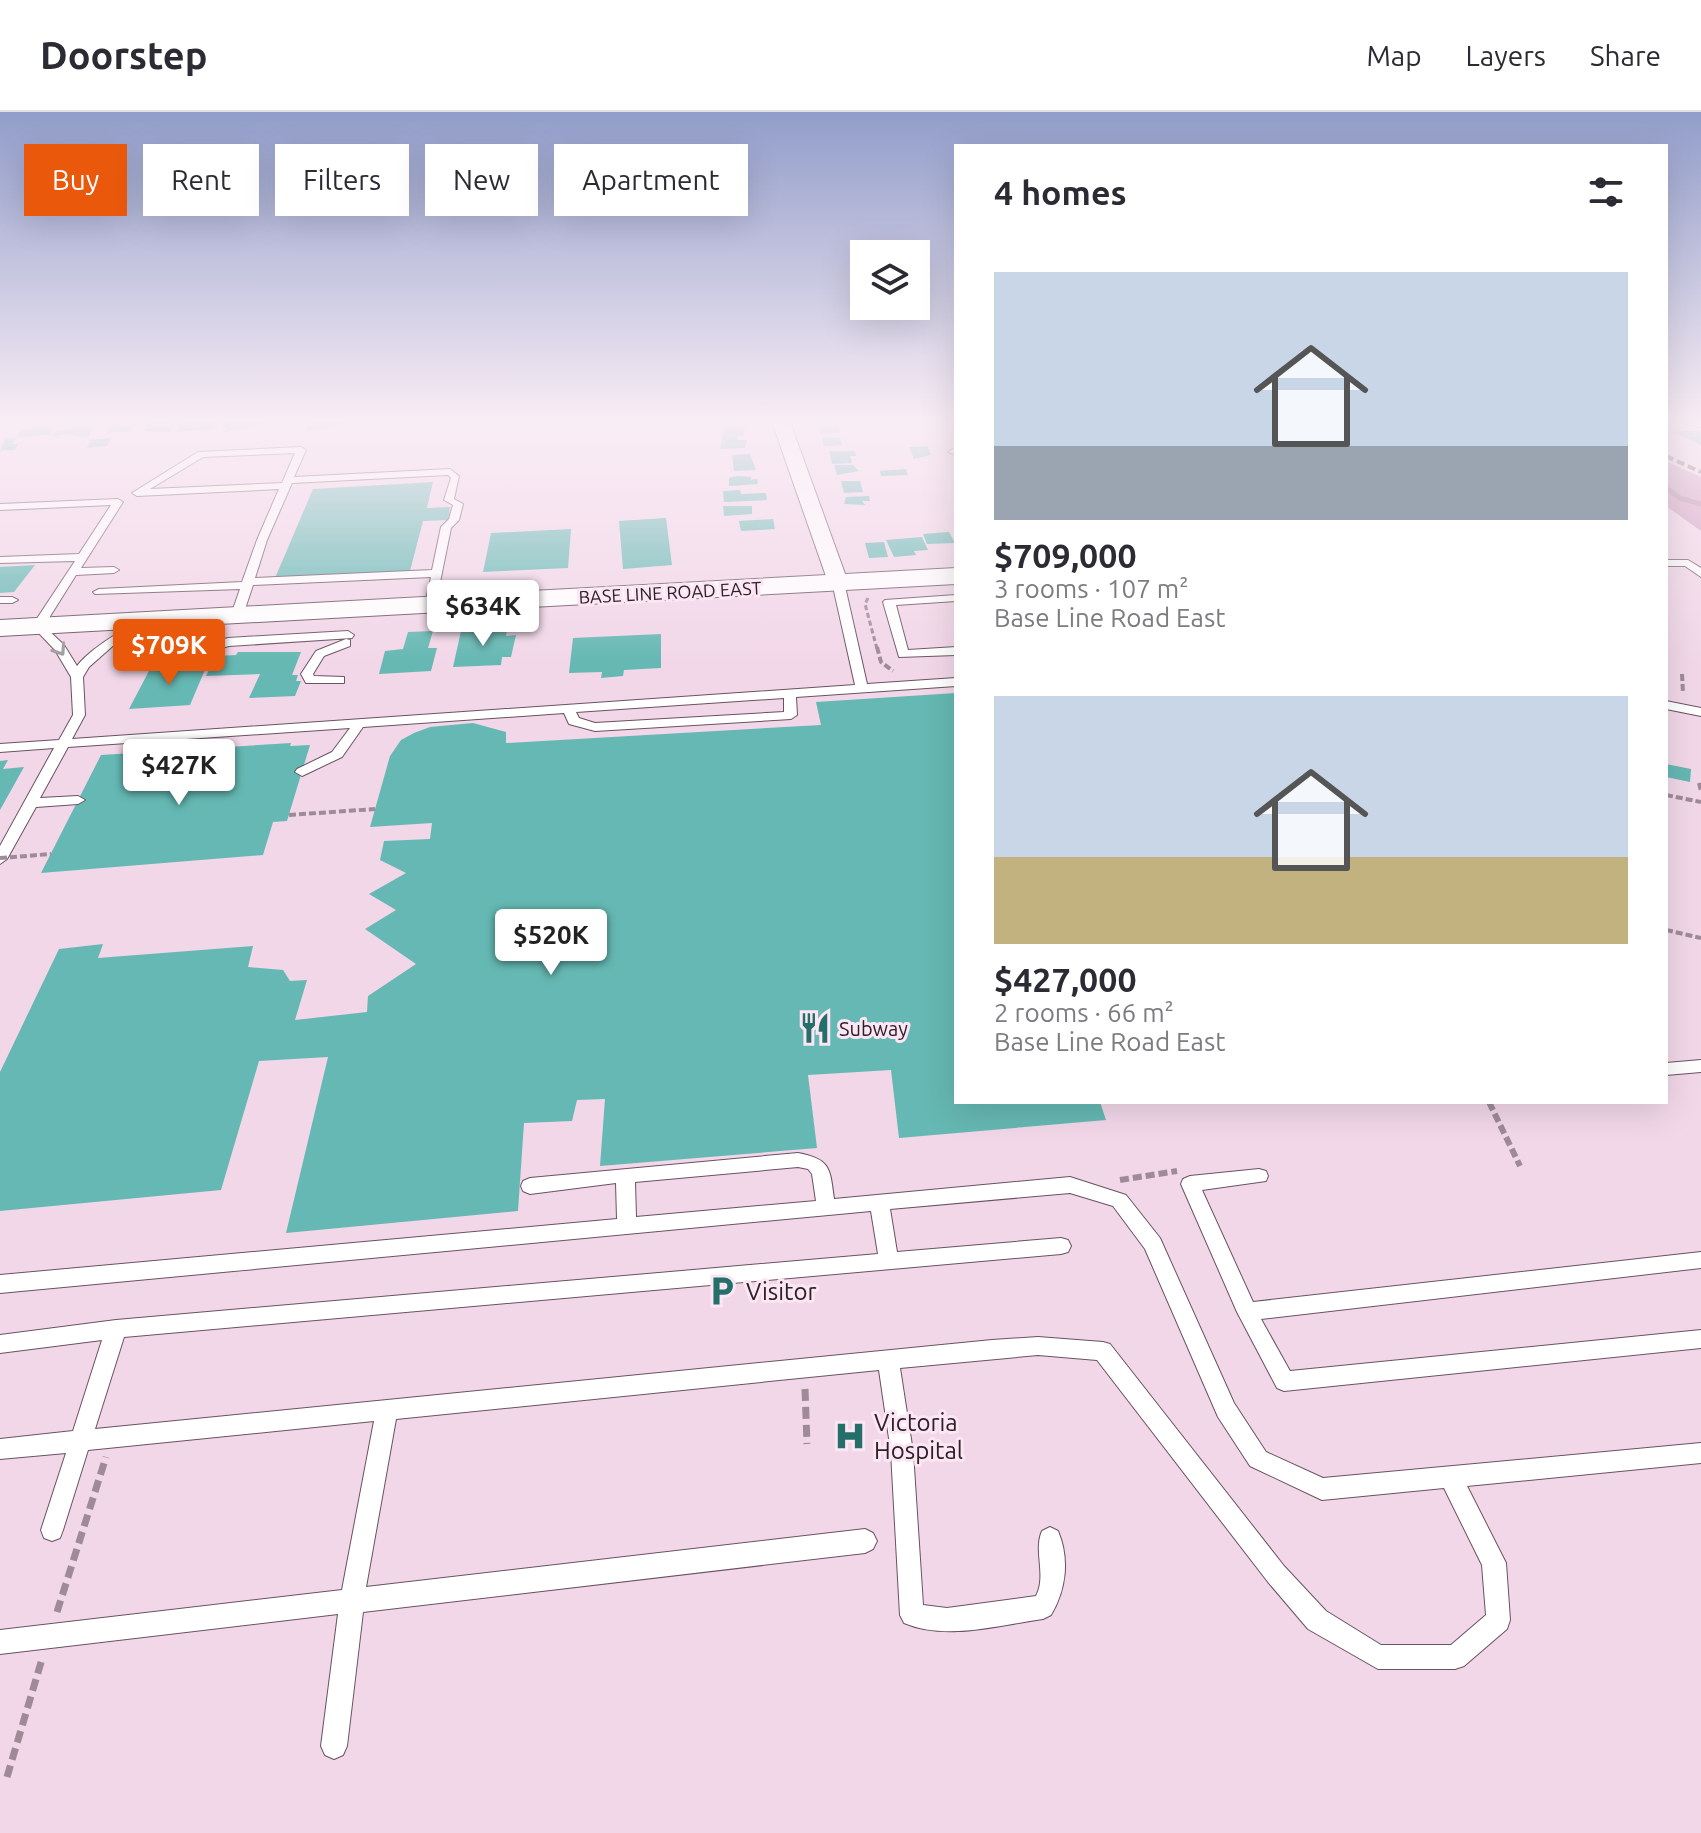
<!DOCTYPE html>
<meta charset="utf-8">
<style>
body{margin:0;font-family:Ubuntu,sans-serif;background:#f2f2f3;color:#2b2b33;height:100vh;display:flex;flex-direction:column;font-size:30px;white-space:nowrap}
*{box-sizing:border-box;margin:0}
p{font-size:26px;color:#7c7c81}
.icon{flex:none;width:44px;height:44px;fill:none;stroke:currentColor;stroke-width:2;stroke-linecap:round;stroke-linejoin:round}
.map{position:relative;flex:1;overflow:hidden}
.details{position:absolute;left:954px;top:32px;width:714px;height:960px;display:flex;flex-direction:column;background:#fff;border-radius:0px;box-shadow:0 8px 32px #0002}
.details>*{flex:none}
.hud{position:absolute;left:24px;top:32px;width:760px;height:72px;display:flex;gap:16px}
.fabs{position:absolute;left:850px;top:128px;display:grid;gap:16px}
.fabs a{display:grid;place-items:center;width:80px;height:80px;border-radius:0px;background:#fff;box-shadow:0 8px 32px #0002;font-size:40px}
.price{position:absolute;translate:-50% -68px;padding:0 18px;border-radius:8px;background:#fff;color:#222;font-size:26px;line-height:52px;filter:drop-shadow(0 2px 4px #0008)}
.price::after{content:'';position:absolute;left:50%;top:48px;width:24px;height:18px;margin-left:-12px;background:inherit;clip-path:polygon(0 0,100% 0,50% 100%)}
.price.current{background:#ea580c;color:#fff}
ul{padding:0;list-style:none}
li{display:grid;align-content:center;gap:16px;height:424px;padding:0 40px}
li span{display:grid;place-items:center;height:248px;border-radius:0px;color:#555}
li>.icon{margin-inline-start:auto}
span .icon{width:144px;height:144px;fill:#fffc;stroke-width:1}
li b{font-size:34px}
h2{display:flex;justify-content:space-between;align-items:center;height:96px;padding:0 40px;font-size:34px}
.pill{padding:0 28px;border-radius:0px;background:#fff;box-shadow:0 8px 32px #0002;font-size:28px;line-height:72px}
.pill.current{background:#ea580c;color:#fff}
header{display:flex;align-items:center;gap:48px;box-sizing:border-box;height:112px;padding:0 40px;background:#fff;border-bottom:2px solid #e1e1e2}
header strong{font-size:38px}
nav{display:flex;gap:44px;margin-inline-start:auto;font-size:28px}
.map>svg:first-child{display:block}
.forest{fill:#d099bd}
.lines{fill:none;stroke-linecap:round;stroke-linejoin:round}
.stream{stroke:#b07b9e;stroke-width:5}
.building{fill:#65b8b3}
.service-casing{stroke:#695261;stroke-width:2}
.minor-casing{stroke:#695261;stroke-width:2}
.tertiary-casing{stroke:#695261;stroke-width:2}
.path-far3{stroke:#9f8b98;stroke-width:3;stroke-dasharray:5 3;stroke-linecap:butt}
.path-far2{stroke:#9f8b98;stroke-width:4;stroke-dasharray:7 3;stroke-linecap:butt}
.path-far1{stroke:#9f8b98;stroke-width:6;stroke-dasharray:9 4;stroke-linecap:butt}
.path{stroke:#9f8b98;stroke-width:7;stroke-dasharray:12 6;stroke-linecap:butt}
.service{fill:#fff;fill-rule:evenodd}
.minor{fill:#fff;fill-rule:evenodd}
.tertiary{fill:#fff;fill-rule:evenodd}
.rail{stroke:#63545d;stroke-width:4;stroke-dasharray:8 4;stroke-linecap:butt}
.path-bridge{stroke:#9f8b98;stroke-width:4;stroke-dasharray:7 3;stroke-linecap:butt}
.oneway{stroke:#a09b9e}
.labels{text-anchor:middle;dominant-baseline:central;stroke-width:6;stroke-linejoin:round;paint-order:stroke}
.far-street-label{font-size:18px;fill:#2b2127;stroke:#fce6f4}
.poi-label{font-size:20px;fill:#2b2127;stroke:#fce6f4;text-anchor:start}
.near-poi-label{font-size:24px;fill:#2b2127;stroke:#fce6f4;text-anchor:start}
</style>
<header>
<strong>Doorstep</strong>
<nav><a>Map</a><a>Layers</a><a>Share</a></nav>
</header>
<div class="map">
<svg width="1701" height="1721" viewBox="0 0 1701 1721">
<rect width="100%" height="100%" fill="#f2d7e8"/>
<path class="forest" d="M1666,349L1701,365V419L1666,394Z"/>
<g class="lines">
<path class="stream" d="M1666,376L1680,386L1701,392"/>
</g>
<path class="building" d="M173,310L170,320L144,319L149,311Z
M218,310L214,317L177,320L182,311Z
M224,310H263L261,314L226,319L227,316H221Z
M309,310H343L342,313L306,319Z
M135,312L131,319L106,321L110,313Z
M95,313L87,326L67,322L52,325L56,319Z
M47,314L54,316L49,323L16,325L21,318Z
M839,314L840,321L820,322L818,315Z
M745,315L744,324H737L738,328H747L745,336L720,337L724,316Z
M1701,318V333L1674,320Z
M840,325L842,333L824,334L822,326Z
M17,326L12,332H18L15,338L0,339L5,327Z
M111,326L107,334L87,336L91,328Z
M927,334L931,343L914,347L909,335Z
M829,339H855L856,344H850L852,351L832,352Z
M750,342L756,358L734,359L732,343Z
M834,353H853L859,359L837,363Z
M906,357L908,363L881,364L880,359Z
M737,364L751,365V368L757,367L758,372L729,374V366Z
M841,369H860L863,380L844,381Z
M433,370L427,396L450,395L448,408L423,409L410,459L275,466L313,377Z
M740,378L741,382L766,381L767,388L724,390L723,379Z
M869,384L870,389H862L865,393L844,392L846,385Z
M723,394H752V402L724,404Z
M666,406L672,453L623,457L619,409Z
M773,407L775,417L741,419L739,409Z
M571,417L568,456L483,460L491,421Z
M949,420L955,431L927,432L923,422Z
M922,425L928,438L914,439L916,443L894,445L886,428Z
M884,430L888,445L869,446L865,431Z
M35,453L14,480L0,481V455Z
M507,518L506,524L516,523L511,545H502L501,553L453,555L461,519Z
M433,519L428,536H437L431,559L379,562L385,539L403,537L408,520Z
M661,522V556L624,558L623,564L601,566L602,560L569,561L573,526Z
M238,540H301L292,563H298L296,569H301L295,584L249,586L260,562L206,564L216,544L236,543Z
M207,553L190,593L129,597L150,557Z
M956,581V990H1100L1106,1008L899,1026L891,958L808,963L817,1036L600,1054L605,987L577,988L572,1009L524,1011L518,1099L286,1121L328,945L259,949L221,1078L0,1099V960L59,837L103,832L98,846L253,834L248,855L283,858L290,869L307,868L295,908L367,900L368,884L416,852L365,817L396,798L369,782L406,761L380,748L384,729L430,727L432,711L370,715L390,644L401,628L414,621L430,615L473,611L506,620V631L821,613L816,590Z
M291,631L290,634L310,633L287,709L273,710L263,743L41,761L101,643Z
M8,648L3,657L24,655L0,698V649Z
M1666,652L1691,657L1690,670L1666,665Z"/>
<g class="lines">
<defs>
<path id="service" d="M1683,310H1701V315L1685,312Z
M301,335L306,338L294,365L450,357L459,364L454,387L463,392L459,408L451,416L435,495L425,493L431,465L253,473L243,503L237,506L231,503L240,477L95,482L93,480L99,477L242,470L257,428L279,377L137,384L132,381L198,340ZM295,341L282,371L150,377L203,345ZM448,363L451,366L444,388L453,393L449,407L441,415L432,458L255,466L267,428L292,371Z
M953,337H956V343L948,340Z
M118,387L123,390L81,456L114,455L119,458L114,461L76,463L44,514L64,533L77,554C89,537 145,498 164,511L115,532L89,555L83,565L85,603L72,627L855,573L832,470L838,467L844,470L867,572L956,566V574L796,585L797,603L791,607L595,619L569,612L564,601L363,615L342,645L302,664L295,660L297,657L332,640L350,616L68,635L40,686L78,684L85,688L78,692L36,695L7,747L0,752V734L54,636L0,640V632L59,628L73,603L71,565L55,538L32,514L75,449L0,451V445L79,442L111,393L0,398V392ZM784,586V600L595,611L579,606L576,600Z
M1666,448H1688L1701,456V465L1685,454H1666Z
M956,483V489L896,493L908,538L956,535V543L899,545L883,490L885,488Z
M0,485H12L18,488L12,491H0Z
M348,519L354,523L352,526L229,534L197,543L133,546L127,542L133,538L196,535L228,526Z
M346,527L350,528V534L324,544L313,562L314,564L344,565V571H306L301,562L316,539Z
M1666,589L1701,596V604L1666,597Z
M1701,948V960L1666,963V951Z
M798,1041C831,1047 830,1057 834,1087L1070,1065L1126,1083L1160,1126L1234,1291L1266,1340L1323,1366L1701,1331V1351L1467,1374L1506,1451L1510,1508L1507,1517L1464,1554L1455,1557H1378L1308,1517L1268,1470L1097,1248L1038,1243L900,1256L913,1340L923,1493L947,1496L1036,1484C1047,1463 1033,1439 1042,1419L1050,1415L1058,1419C1070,1447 1066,1478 1051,1503L1043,1507C999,1513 946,1529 904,1511L900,1503L891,1340L879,1258L396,1307L366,1475L865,1417L873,1421L877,1429L873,1437L865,1441L363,1500L347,1634L343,1643L334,1647L325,1643L321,1634L338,1502L0,1542V1518L342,1478L374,1309L88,1338L63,1418L60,1426L52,1429L44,1426L41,1418L66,1341L0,1347V1327L73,1319L102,1228L0,1241V1223L116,1208L878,1142L871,1099L0,1181V1163L617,1107L616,1071L530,1082L523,1079L521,1074L523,1069L530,1066ZM798,1055L808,1057L812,1062L816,1089L636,1105L635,1070ZM1070,1081L1113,1094L1145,1137L1218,1305L1250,1354L1322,1388L1444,1376L1482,1453L1486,1503L1451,1533H1381L1326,1499L1284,1454L1110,1232L1103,1230L1038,1225L992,1228L95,1317L124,1225L1061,1142L1068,1140L1071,1134L1068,1128L1061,1126L897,1140L890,1097Z
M1259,1057L1266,1059L1268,1064L1266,1069L1202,1078L1253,1190L1701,1140V1156L1261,1207L1290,1259L1701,1218V1236L1284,1279L1277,1276L1237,1200L1181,1072L1183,1067L1190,1064Z"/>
<path id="minor" d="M772,310H790L848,470L845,474L838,476L828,470Z"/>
<path id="tertiary" d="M956,456V472L0,524V508Z"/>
</defs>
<use href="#service" class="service-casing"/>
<use href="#minor" class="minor-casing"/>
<use href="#tertiary" class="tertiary-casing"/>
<path class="path-far3" d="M868,486L865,492L877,537"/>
<path class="path-far2" d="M877,535L881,550L893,559
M1682,562L1683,581
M1699,671L1701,679
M1666,683L1701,690
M289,703L375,697
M1666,818L1701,826"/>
<path class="path-far1" d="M1489,990L1520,1054
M1120,1068L1177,1059"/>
<path class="path" d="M805,1277L807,1332
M57,1500L106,1345
M7,1665L42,1547"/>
<use href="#service" class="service"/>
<use href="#minor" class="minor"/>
<use href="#tertiary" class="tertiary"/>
<path class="rail" d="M1666,344L1701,360"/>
<path class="path-bridge" d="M0,746L51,742"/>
</g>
<defs><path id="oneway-chevron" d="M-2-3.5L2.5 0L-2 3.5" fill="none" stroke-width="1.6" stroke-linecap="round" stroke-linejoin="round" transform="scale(2)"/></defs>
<use class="oneway" href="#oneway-chevron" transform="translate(60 538) rotate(56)"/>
<linearGradient id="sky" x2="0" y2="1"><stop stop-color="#919dca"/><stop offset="0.56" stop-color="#f9edf5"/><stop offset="1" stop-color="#f9edf5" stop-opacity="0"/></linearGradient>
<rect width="1701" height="551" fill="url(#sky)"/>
<defs>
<symbol id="restaurant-bare" viewBox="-9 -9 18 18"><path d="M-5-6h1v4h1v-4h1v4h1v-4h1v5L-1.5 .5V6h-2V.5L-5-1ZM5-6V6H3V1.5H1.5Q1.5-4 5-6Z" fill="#256f6b" stroke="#fce6f4" stroke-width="2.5" paint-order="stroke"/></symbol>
<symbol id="parking-bare" viewBox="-9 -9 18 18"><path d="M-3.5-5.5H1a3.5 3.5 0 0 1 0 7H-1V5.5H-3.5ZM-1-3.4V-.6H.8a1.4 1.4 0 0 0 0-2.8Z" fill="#256f6b" stroke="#fce6f4" stroke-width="2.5" paint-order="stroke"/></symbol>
<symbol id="hospital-bare" viewBox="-9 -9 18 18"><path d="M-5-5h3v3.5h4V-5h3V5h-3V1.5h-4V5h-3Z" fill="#256f6b" stroke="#fce6f4" stroke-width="2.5" paint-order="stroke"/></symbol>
</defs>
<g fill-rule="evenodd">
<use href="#restaurant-bare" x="793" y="894" width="44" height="44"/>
<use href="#parking-bare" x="700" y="1157" width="44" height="44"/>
<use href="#hospital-bare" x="828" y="1302" width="44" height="44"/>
</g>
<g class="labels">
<g class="far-street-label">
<text transform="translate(670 480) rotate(-3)">BASE LINE ROAD EAST</text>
</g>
<g class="poi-label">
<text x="839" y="916">Subway</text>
</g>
<g class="near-poi-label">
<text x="746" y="1179">Visitor</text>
<text x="874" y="1310">Victoria<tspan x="874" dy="28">Hospital</tspan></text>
</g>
</g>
</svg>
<div class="fabs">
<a><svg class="icon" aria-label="layers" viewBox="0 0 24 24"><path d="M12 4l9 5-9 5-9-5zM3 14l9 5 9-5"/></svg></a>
</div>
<b class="price" style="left:483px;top:536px">$634K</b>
<b class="price current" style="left:169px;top:575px">$709K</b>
<b class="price" style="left:179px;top:695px">$427K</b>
<b class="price" style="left:551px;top:865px">$520K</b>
<div class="hud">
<a class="pill current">Buy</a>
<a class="pill">Rent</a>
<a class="pill">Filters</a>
<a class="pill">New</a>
<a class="pill">Apartment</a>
</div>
<section class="details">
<h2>4 homes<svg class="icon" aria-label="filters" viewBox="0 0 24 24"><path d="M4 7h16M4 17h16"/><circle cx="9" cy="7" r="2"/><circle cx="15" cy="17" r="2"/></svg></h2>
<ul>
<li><span style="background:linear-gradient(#c9d6e8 70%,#9aa5b1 0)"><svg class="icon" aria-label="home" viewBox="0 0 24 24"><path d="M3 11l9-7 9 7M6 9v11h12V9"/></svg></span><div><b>$709,000</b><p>3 rooms · 107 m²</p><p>Base Line Road East</p></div></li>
<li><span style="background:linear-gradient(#c9d6e8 65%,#c2b280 0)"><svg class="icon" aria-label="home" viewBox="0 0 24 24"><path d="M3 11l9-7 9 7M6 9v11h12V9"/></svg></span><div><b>$427,000</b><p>2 rooms · 66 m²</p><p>Base Line Road East</p></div></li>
</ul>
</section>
</div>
